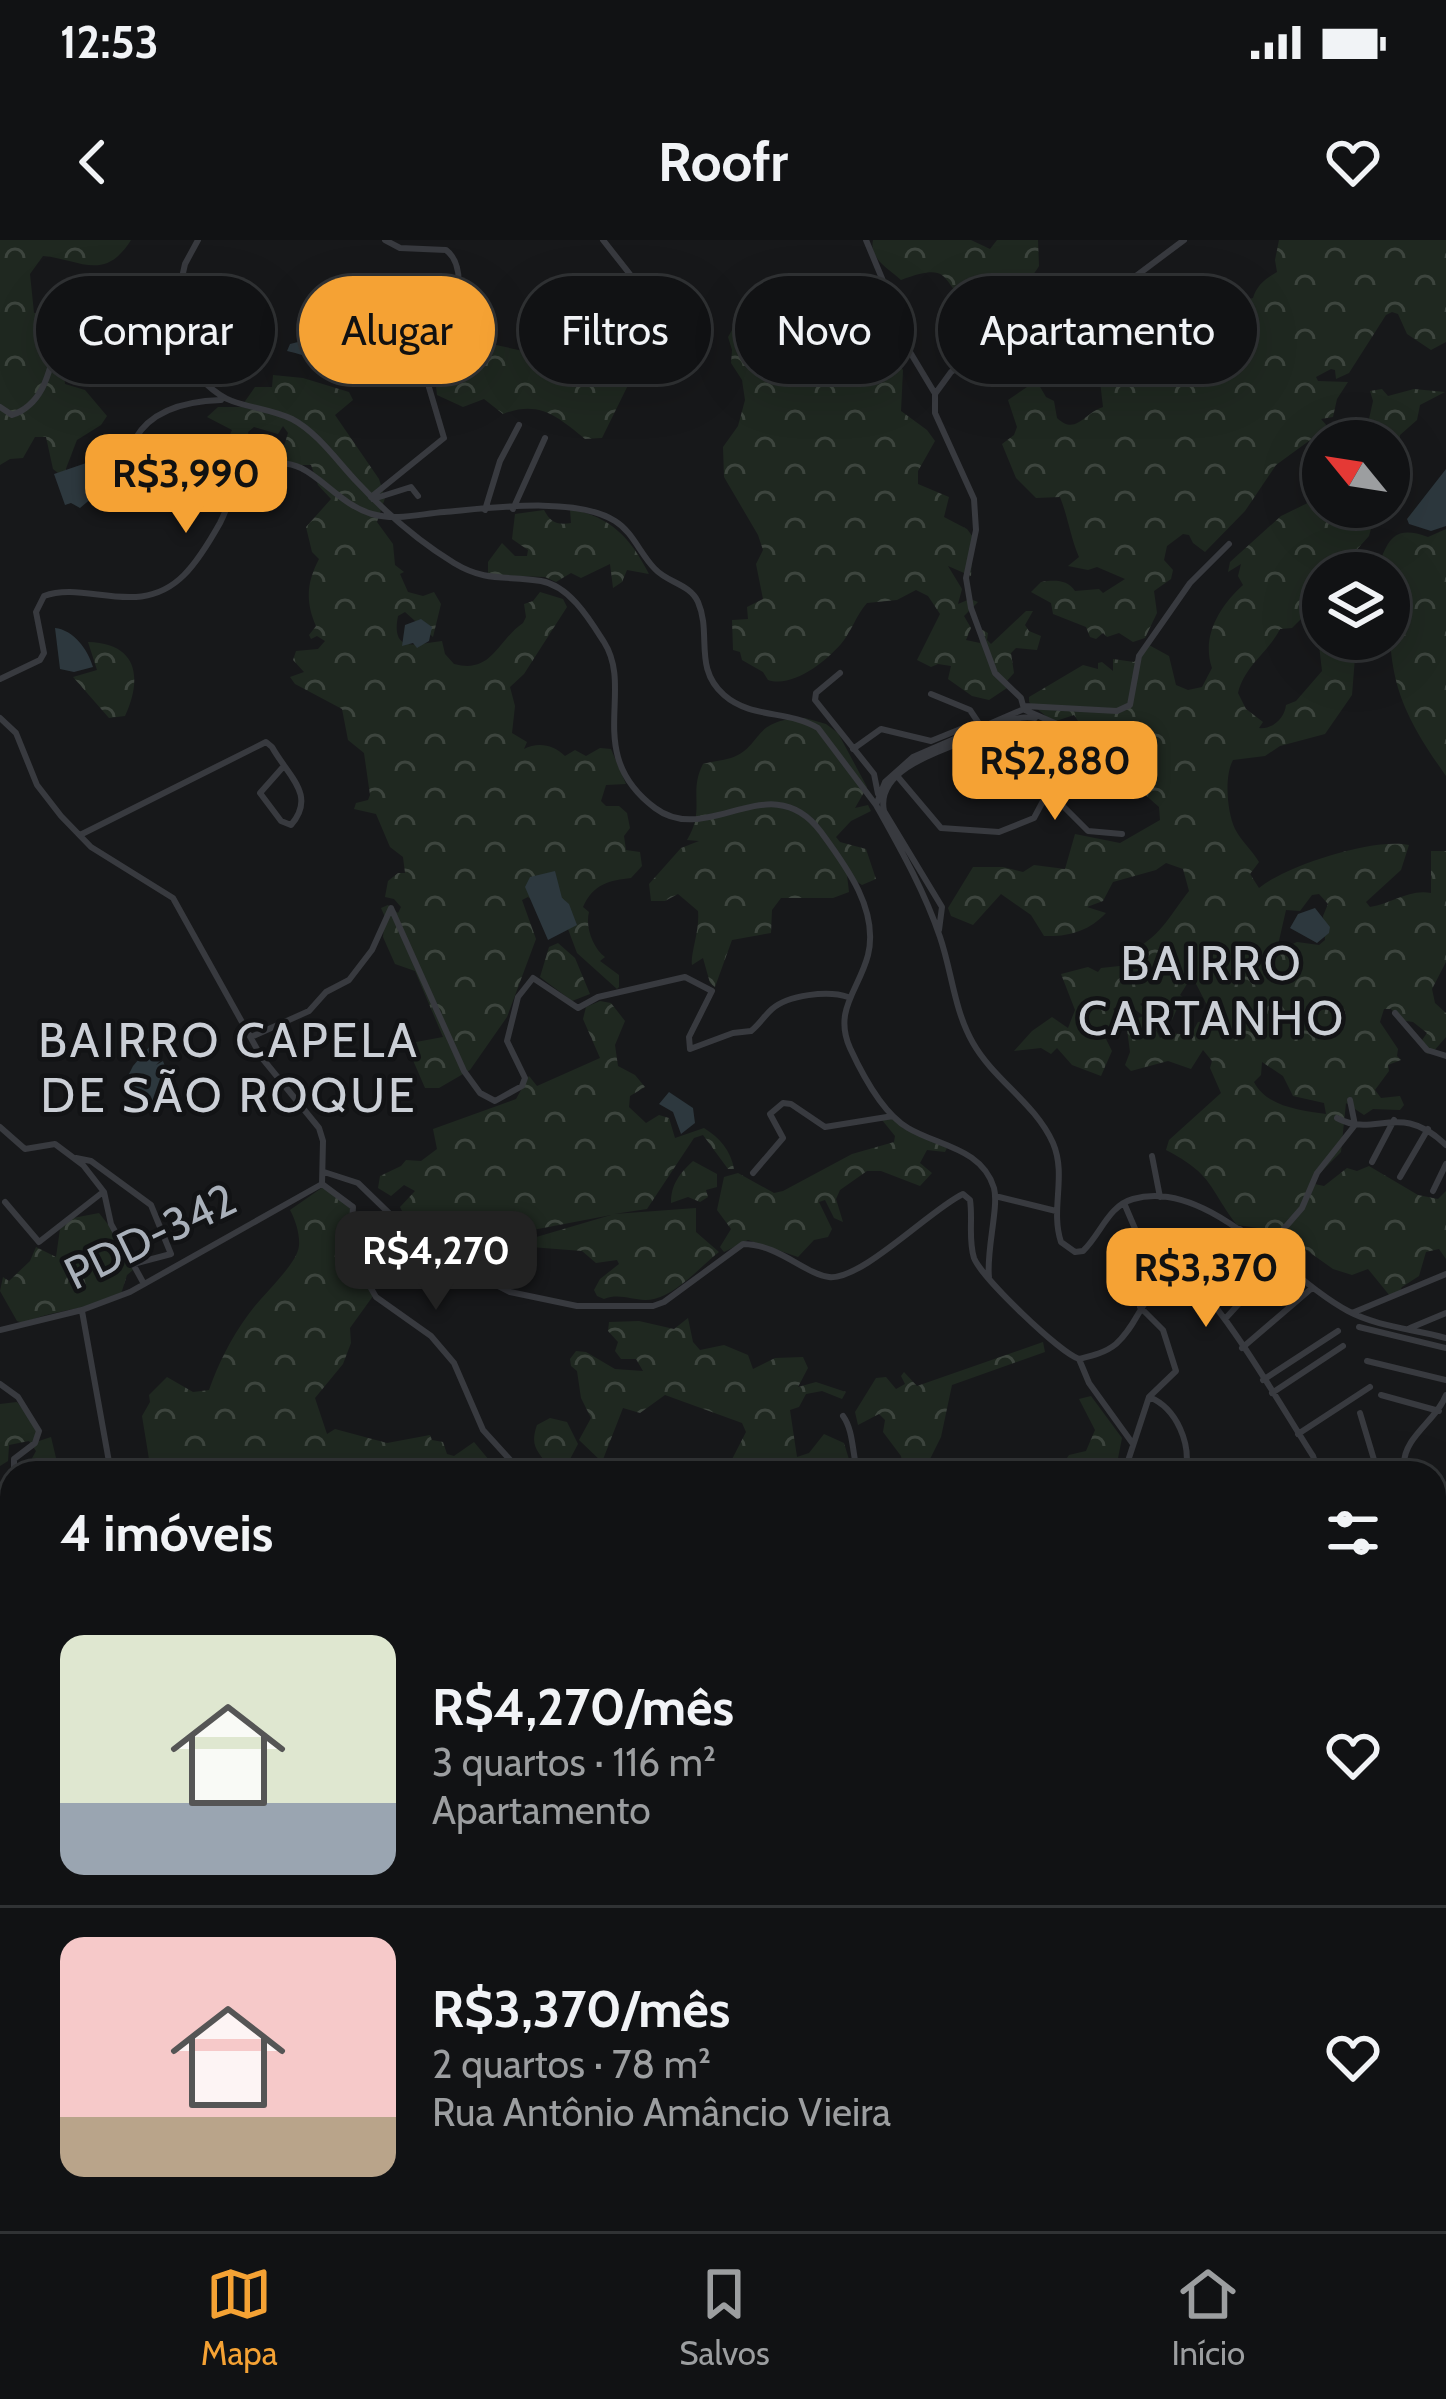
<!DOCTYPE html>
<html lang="pt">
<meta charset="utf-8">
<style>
body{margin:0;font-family:Cabin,sans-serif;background:#1e2022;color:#f1f3f6;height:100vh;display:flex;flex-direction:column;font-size:45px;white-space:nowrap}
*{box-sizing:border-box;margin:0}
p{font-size:39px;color:#9c9ea0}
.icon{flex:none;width:66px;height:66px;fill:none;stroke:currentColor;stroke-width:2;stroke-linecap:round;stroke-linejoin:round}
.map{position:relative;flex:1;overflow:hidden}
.side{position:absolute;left:0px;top:1221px;width:1446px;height:771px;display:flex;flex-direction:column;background:#111214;border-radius:36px 36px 0 0;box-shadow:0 12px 48px #0002,0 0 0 3px #303234}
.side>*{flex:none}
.guide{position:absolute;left:36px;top:36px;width:1374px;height:108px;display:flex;gap:24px}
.needle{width:78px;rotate:300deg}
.buttons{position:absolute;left:1302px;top:180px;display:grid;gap:24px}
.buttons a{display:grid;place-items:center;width:108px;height:108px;border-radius:50%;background:#111214;box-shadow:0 12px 48px #0002,0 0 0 3px #303234;font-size:60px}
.price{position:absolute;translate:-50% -102px;padding:0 27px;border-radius:24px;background:#f5a234;color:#111;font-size:39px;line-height:78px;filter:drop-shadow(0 3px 6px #0008)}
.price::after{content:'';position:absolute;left:50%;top:72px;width:36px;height:27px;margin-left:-18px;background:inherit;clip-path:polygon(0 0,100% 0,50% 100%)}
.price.on{background:#222;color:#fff}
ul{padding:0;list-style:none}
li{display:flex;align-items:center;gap:36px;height:300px;padding:0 60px}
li+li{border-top:3px solid #303234}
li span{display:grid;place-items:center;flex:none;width:336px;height:240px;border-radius:24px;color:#555}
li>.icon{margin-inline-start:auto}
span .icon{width:144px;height:144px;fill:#fffc;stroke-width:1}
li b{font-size:51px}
h2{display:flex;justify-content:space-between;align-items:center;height:144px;padding:0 60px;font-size:51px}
.chip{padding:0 42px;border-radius:54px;background:#111214;box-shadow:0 12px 48px #0002,0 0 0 3px #303234;font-size:42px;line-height:108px}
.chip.on{background:#f5a234;color:#111}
.status{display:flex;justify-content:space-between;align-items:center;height:84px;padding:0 60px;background:#111214;direction:ltr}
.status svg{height:33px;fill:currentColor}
header{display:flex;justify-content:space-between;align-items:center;height:156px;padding:0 60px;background:#111214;font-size:54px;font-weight:700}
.dock{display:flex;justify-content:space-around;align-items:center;height:168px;border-top:3px solid #303234;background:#111214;font-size:33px;color:#9c9ea0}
.dock a{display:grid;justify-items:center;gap:6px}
.dock .on{color:#f5a234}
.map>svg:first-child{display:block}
.forest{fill:url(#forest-crowns);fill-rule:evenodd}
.water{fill:#2d383e}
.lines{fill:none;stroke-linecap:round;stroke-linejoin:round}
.river{stroke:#2d383e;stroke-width:8}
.minor{stroke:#383a3f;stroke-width:6}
.major{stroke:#54575e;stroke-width:8}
.labels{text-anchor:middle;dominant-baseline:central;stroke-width:9;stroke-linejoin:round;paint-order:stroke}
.street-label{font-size:45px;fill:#a9b0ba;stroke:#121315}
.neighbourhood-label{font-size:48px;letter-spacing:3px;fill:#cbcfd6;stroke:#121315}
</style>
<div class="status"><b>12:53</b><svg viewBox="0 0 49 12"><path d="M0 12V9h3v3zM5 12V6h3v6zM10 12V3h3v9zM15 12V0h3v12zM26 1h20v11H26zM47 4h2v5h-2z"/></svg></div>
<header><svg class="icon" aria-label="back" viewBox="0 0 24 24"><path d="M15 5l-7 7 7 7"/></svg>Roofr<svg class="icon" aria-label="heart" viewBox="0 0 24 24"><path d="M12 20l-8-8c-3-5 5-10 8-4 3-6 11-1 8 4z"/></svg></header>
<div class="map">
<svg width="1446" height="1991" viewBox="0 0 1446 1991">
<defs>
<pattern id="forest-crowns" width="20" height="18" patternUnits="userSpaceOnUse" patternTransform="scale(3)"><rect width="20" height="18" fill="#1f2820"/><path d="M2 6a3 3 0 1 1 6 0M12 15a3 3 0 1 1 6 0" fill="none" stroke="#3d453e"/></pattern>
</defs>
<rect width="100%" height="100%" fill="#17181a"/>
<path class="forest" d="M0,0H131C104,43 80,19 43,16L30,34L34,73L66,71L76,55L90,50L103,54L105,45H114L116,52L126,48L130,54L139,48L152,58L140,77L107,71L100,77L72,87L62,105L65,144L85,150L107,176L101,185L77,200L65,231L58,233L53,229L46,197H35L23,218L10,219L0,225Z
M873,0H971L990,9L997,0H1038L1039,26C1027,46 1012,57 989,49L986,60L970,64C938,43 955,20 901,40C889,29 869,19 873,0Z
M1279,0H1446V102L1431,110L1407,94L1398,74L1392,72L1386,75L1349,133L1336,139L1335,130L1331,129L1316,137L1318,141L1348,142L1337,159L1333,177L1321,179L1328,187L1276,225L1245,271L1205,312L1193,303L1189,295L1183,294L1167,306L1164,320L1173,330L1171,339L1154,351L1157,373L1145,398L1133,402L1119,393L1107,397L1103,393L1096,399L1090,397L1086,387L1053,374L1051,363L1031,352L1041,342C1054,340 1067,339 1075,351L1099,349L1103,353L1125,339L1097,327L1088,330L1068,326L1079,317C1071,299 1068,277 1060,257L1036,258L1016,238L1002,204L1014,195L1017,187L1008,160L1027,147L1039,145L1046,157L1054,161L1057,178C1076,196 1084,173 1103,167L1100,141L1114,138L1099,133L1101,75L1107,66L1100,57L1118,52L1126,46C1155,50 1159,36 1185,33C1199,32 1210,40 1225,37L1221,46L1233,58L1231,62L1212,55L1206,68L1198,73L1253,58C1257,45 1265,39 1277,32L1275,20Z
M736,83L752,98L768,97L765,109L770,120L782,107L792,123L811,114L819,118C840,97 869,111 895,117L903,130L901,171L927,190L935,201L918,231V244L949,257L944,277L967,289L973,297L971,336L948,326L962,349L958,364L970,359L978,362L964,376L971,388L966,400L980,403L979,388L988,393L987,400L991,404L1026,371H1033L1025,385L1029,391L1041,396L1037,410L1016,408L1011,413L1014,433L1006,442L1007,448L989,460L972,456L948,439L951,426L938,424L931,427L917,420L940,374L928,356L916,350L897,360L867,363C856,375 852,391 841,404C825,422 793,448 768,440L763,432L742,420L740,412L733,410L732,380L748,379L747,367L763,359L756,324L763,310L758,295L724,237L723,207L738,186L745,160L742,140L731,123L732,110L728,97Z
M450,95L633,135L602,198L585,199C557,176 539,160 503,174L484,159L463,167L437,155L435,137L447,123Z
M273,135L303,138L349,152L353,160L335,175L379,239L385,258L377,282L393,304L395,325L404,332L400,334L408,352L423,356L434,352L441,364L433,397L405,372L398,376C390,416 420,403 442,401L445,414L454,424C492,434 496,402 523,383L526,377L524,364L533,361L540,352L563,359L567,367L524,434L510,447L515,466L512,493L527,502L524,509C537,502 553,504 565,516L575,510L586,516L600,508L611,509L626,544L606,545L601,561L606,566H619L627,573L630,588L624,596L626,610L640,612L642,626L631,638C610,640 593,644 583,667L589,672C585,687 593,708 605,717L600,721L619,735V747L617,749L577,713L568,689L528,657L522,660L536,699L507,777L470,830L439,848H425L409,811L416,802L443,797L415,731L395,724L383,697L385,677L381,668L388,665L398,673L401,667L394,659L385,657L388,641L398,633H405L403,617L390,607L376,574L354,569L356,563L368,560L370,555L364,513L348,500L342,469L295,444L290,437L304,432L293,420L296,411L318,409L325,401L317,396L311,399L309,395L316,386C305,361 307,342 319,319L312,312L306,287L331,259L318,245L311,225H287L282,212L288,193L283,186L278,194L254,187L248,192L249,200L233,201L229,197L232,190L207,177L218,167H241L255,147H272Z
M1382,149L1388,156L1414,149L1445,152L1420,165L1417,180L1400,195L1399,211L1392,219L1400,224L1389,249V201H1339L1350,189L1369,179L1373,161L1370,151Z
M1323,249V267H1377L1369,296L1336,333H1323V361L1302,368L1303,377L1292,388L1280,389C1268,413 1245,425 1238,453L1246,469L1263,482L1259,488C1273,490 1285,477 1286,465L1296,461L1322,431L1318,396L1323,393V399H1350L1355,417L1352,455L1325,494L1280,506L1265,516L1233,520C1224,536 1227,572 1235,589C1241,601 1252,610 1259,622L1250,634L1259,648C1285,626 1374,597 1409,605L1401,630L1366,662L1370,667C1392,664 1408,649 1431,653V611H1446V722L1432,749L1435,763L1446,773V797L1433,812L1427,814L1420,803L1427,793L1413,782L1400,780L1391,769H1384L1380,782L1398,809L1397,816L1401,820L1388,825L1389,831L1375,850L1381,858L1400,856L1404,865L1400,870L1373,869L1364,875L1346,863L1341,912L1310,943L1324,946L1347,928L1357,931L1369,926L1418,955L1438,959L1446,951V1019L1439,1009L1426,1012L1419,1036L1402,1047L1398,1055L1390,1056L1368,1029L1352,1035L1333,1029L1302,1007L1288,1008L1258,988L1237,985C1208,947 1214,935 1166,910L1169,900L1221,853L1210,828L1212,821L1203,810L1191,829L1168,821L1131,831L1125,825L1130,812L1126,782L1144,776L1124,762L1113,769L1121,777L1106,790L1114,794L1105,797L1112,811L1101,836L1072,825L1057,808L1051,814L1041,808L1014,811L1032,791L1052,777L1068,788L1075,770L1061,734L1088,727L1098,732L1101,728L1129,725L1143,716L1136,708C1160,697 1173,671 1189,651L1183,629L1166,623L1156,630L1113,642L1103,661L1087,667L1106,673C1089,691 1069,697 1044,696L1031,675L1001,654L973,685L951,676L948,668L973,627H1003L1023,632L1034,625L1065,629L1075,594L1120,603L1160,580L1159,567L1125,537L1141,526L1134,524L1142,510L1121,494L1107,496L1095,486L1082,487L1074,475L1053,482L1029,462V457L1083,425L1098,429V423L1102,422L1113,431V419L1134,422L1149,405L1169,416L1176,445L1188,450L1202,447L1212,428C1201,396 1220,366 1243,345L1238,336L1241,324L1228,332L1230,322L1281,276L1320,257ZM1319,654L1328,664L1323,676L1325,700L1319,705L1297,702L1283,708L1278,705L1286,670L1300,671L1312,655ZM1192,736L1209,769L1208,781L1198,782L1191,795L1169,793L1160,798L1156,790L1161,786L1140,764L1147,760L1158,762L1172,780L1179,764L1188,770L1193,764L1180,755ZM1262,822L1283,836L1293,856L1324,863L1326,874C1300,870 1267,867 1254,842L1261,835Z
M570,269C611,277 630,297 649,334L627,330L622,342L613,348L610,324L581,338L571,333L556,342L545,337L488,335V322L502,303L515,316H527L528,310L512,299L515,274L544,270C551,283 557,285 571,283Z
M1446,289V536C1388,454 1389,427 1389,333H1376C1387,303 1391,283 1428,297Z
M88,402C137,403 143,437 125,476L109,478L73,437L97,430Z
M805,478L826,484L838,493L867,547L855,568L868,565L871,571L851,581L836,597L840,602L866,609L876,639L862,645L847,635L849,652L833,658H781L772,670L771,693L732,700L715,747L710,743L703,718L692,725C690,714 700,691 698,671L678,654L665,661H651L649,644L681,608L699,601L687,600C706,569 688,553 703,524C712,521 722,521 731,518C764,506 750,479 805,478Z
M558,703L575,718L590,754L572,761L540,737L549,707Z
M600,761L611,763L625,781L615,805L618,826L635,835L645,847L630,856L629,867L646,883L659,875L669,878L675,898L704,888C720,898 731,911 734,929H728L703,895L694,898L647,969L614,974L696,968V992L719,1012C701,1026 677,1054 654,1059C636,1063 622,1052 604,1059L597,1056L594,1050L600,1039L619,1024L617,1020L596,1023L582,1011L518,1006L516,1003L611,975L501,996L469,978L450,996L435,994L420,999L412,987L418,979L403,973L400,967L415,951L404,945L391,956L378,948L380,936L401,926L406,920L421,921L437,909L433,889L516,859L529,836L537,846L600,818L583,779L586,767Z
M891,878L903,888L947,908L945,912L927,910L920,923L932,933L920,946L881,931H867L840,950L836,959L843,982L834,978L825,960L819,962L832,989L828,997L814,1000L798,1017L748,1000L724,1012L720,1007L731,989L717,970L724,937L738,933L774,953L783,951L852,914L894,902L895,896L882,880Z
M693,921L717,934V947L706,950L708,957L700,962L688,957L671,963C671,944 680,933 693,921Z
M323,947L351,969L347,1007L373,1056L350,1088L351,1103L343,1124L315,1158L327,1194L335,1189L387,1203L430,1195L432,1200L443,1202L447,1214L454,1216L474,1202L489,1220H499L505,1231L176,1233L149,1219L142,1176L150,1162L149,1155L167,1137L193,1152L209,1150C218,1124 231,1098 248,1075C260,1057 297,1025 299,1006C300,995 296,981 290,970Z
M99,973L125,1006L133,1030L127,1035L121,1054C90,1070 55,1069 23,1083L17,1081L0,1051L3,1037L9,1041L30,1021L36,1007L56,1017L60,989L73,978Z
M688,1078L693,1102L700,1110L724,1105L748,1115L753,1129L775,1118L803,1117L808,1128L798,1147L816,1142L846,1152L842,1159L822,1151L806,1154L799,1167L790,1170L797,1217L809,1213L824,1194L844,1203L851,1226L824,1233H730L727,1229L746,1192L742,1183L665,1155L640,1173L623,1168L602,1222L579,1200L591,1178L581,1158L577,1131L571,1126L570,1119L576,1111L586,1112L615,1129L643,1131L636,1119H621L615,1111L618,1102L608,1091L609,1082L639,1081L674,1089Z
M1043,1102L1045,1112L952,1145L941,1197L923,1233H904L901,1216L883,1192L885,1180L879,1174L858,1185L855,1172L876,1138L886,1137L896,1149L905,1144L901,1136L904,1132L917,1146Z
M1091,1156L1122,1198L1115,1233H1057L1069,1215L1086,1211L1095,1190L1079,1159Z
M17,1162L37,1187L39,1201L51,1197L56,1218L53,1233H24L36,1211L29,1201L9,1205L8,1221L0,1226V1164Z
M550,1178L567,1182L578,1204L569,1221L550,1229C539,1211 529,1208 537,1185Z
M7,1247L12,1248V1310L7,1317V1333L1,1335L0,1248Z
M12,1527V1605L0,1595V1537Z
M12,1693V1902L0,1915L4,1877L0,1870V1700Z
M173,1980H239L245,1991H167Z
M1103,1980H1272L1253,1991H1095Z"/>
<path class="water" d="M341,91L345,103C330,126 308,116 287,111L290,104Z
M347,113L352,114L355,130L350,138L321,131L320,125Z
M92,221L105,247L80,268L71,263L65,265L54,234Z
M1446,229V286L1431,291L1409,284L1407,279Z
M421,379L432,387L429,401L417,408L413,403L402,406L405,385Z
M55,388C74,390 88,410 93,427L74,432L60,429Z
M555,631L562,658L569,664L577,685L548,700L525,647L530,637Z
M1315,668L1330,687L1329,693L1317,703L1290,688L1298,674Z
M150,806L161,820L156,825L163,821L169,837L158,858L143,864L122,848L133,826Z
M669,852L693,868L695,883L681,894L673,872L659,864Z"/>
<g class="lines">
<path class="river" d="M1434,1541L1446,1535
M845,1991L852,1980"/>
<path class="minor" d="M603,0L651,61
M866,0L886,48L902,65L910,112L934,152
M167,105L185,24L198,0
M0,167L12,175C56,160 50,103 69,68C122,12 185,146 232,161C251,168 274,170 292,179C317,192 338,222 357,242C386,273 418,301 454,323C487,343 507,335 541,341C570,346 590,380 604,402C635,451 583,514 655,568C708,608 771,524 821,592C846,626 879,670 868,715C859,750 833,770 850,808C862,834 882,873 908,888C938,906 982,908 994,948C999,967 986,1011 989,1037
M100,223L118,233C126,223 129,211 135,199C152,169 189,161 221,160
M371,257L444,198L420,117C426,108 435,104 442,95C458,76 468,26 446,10L400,8L385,0
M373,259L411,247L418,256
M513,269L545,198
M485,270L500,221L519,185
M840,433L816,453L815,460L874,534L878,554
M0,439L40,420L44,413L36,372L44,356C86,340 139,380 184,335C197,322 211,299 220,283C236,252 228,237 271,225C309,214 331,262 372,274C397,281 419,274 444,272C490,268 576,256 615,281C633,292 640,314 655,329C668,343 690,344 698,362C712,394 693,428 724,455C751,479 789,470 818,488L876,565
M1025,466L1117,471L1130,465L1139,416L1190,343L1229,304
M1024,469L913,517L885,542L876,565C900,608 924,650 940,697C952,732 954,770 973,803C994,840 1035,863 1053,903C1067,936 1050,969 1061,1002L1075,1012L1083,1011C1101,994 1108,966 1133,959C1209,937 1288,1040 1348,1071C1378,1087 1414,1089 1446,1098
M1024,469L1021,458L995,433L971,368L966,338L976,290L974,259L935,173V154L951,132L992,106L1017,81L1073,46L1116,51L1184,0
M0,478L16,493L37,545L61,576L91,607L173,658L262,818L319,888L323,901L322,944L353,967L350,1012L376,1057L431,1096L454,1123L483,1190L522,1233
M853,509L881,489L931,501L978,482L970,470L931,454
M1068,535L1061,549L1062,565L1088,591L1122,594
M898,537L941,588L999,592L1034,578L1051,546L1094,515L1096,507L1089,498L1025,470
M80,595L266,502L272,507C288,536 317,555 291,585L281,581L260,553L283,527
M939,690L942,667L884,571C875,529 943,510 973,498C994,491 1013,473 1035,478
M1395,773L1427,810L1446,816
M251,797L309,771L326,752L349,740L372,710L391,668L464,831L480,853L495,861L522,846L525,838L507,801L518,757L533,738L578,768L598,757L685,737L712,751L689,797L690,809L733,793L751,791C759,785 764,776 772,769C788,755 828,750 848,757
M1337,878C1376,899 1399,860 1446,905
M0,887L25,909L55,904L83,925L104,952L111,984L144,1044
M1152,916L1160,957
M76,918L91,921L151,965L171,1014L133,1024
M1372,922L1394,880
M324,932L358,943L426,1009L510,1052L577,1066H653L664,1062L743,1004C778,1004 805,1034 829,1037C861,1041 931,969 963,954L970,960C973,979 968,999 974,1018C982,1038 1059,1112 1079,1119
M753,933L783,898L770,874L783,863L791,864L825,887L893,876
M1400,937L1428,889
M1433,951L1446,924
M995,956L1056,971
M5,962L39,1002L103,952
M1124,963L1139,998L1157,996L1161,1042
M1278,1022L1282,991L1302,968L1317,933L1355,885L1350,860
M1183,1035L1190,991
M1214,1062L1240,989
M82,1071L111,1233
M1352,1073L1446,1034
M1225,1079L1256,1045
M1359,1087L1446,1108
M1410,1088L1446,1073
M0,1090L82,1070L130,1052L322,944
M1242,1108L1312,1048
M1079,1119C1091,1116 1105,1113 1116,1104C1143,1080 1142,1044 1183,1035C1216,1051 1288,1178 1313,1216L1319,1233
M1079,1119L1089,1143L1133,1204
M1367,1121L1446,1140
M1263,1140L1338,1091
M0,1144L18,1157L39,1191L35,1203L14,1219V1233
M1272,1153L1343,1106
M1381,1155L1439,1171
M1149,1157C1177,1168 1192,1205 1185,1233
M1360,1173L1378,1233
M843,1176C854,1191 852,1215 858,1233
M1298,1194L1370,1147
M857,1229L892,1232
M1124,1233L1149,1157L1176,1131L1163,1090L1140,1067
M1426,1233L1404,1224C1404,1197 1436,1181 1446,1155
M1434,1343L1446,1338
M1434,1386L1446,1387
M0,1469L12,1457
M1434,1473L1446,1463
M1434,1628L1446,1625
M1434,1693L1446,1694
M1434,1711L1446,1736
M1434,1770L1446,1763
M1434,1812L1446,1833
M1434,1899L1438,1906
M1434,1973L1446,1975
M1083,1980L1089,1991
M1429,1980L1432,1991
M357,1987L377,1991
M928,1991L995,1980
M1266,1991L1277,1980
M1271,1991L1301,1980
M1366,1991L1404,1980"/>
<path class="major" d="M1434,1530L1446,1524
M1434,1561L1446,1554
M774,1991L784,1980"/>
</g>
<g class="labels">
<g class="street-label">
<text transform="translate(150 996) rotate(-26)">PDD-342</text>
</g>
<g class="neighbourhood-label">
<text x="1212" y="723">BAIRRO<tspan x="1212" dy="55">CARTANHO</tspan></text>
<text x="229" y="800">BAIRRO CAPELA<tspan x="229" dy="55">DE SÃO ROQUE</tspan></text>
</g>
</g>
</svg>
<div class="buttons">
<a><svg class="needle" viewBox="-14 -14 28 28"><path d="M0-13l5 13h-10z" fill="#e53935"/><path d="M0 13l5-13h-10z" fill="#9c9ea0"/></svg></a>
<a><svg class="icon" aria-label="layers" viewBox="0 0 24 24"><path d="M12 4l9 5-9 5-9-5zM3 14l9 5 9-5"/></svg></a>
</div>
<b class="price" style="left:186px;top:296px">R$3,990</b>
<b class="price" style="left:1055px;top:583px">R$2,880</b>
<b class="price on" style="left:436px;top:1073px">R$4,270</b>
<b class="price" style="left:1206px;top:1090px">R$3,370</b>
<div class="guide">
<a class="chip">Comprar</a>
<a class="chip on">Alugar</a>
<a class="chip">Filtros</a>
<a class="chip">Novo</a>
<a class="chip">Apartamento</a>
</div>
<section class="side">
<h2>4 imóveis<svg class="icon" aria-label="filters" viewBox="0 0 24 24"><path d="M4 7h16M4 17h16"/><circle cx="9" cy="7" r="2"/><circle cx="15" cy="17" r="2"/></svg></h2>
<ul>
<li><span style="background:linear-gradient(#dfe7d0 70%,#9aa5b1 0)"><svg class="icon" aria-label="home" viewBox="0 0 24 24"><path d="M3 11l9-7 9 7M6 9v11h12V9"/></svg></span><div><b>R$4,270/mês</b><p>3 quartos · 116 m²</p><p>Apartamento</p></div><svg class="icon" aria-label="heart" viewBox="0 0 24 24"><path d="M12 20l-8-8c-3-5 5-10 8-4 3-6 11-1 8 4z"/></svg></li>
<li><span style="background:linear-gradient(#f6c9c9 75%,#b9a48a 0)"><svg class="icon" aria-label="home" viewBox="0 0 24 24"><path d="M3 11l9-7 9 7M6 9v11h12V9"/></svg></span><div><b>R$3,370/mês</b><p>2 quartos · 78 m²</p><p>Rua Antônio Amâncio Vieira</p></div><svg class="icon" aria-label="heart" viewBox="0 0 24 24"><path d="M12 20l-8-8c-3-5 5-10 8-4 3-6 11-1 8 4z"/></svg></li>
</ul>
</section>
</div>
<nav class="dock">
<a class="on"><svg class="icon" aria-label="map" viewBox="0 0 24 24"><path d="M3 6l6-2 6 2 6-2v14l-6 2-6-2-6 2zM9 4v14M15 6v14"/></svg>Mapa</a>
<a><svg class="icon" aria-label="saved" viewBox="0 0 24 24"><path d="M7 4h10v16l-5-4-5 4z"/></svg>Salvos</a>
<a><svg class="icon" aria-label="home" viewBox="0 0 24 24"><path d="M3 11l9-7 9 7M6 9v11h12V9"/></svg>Início</a>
</nav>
